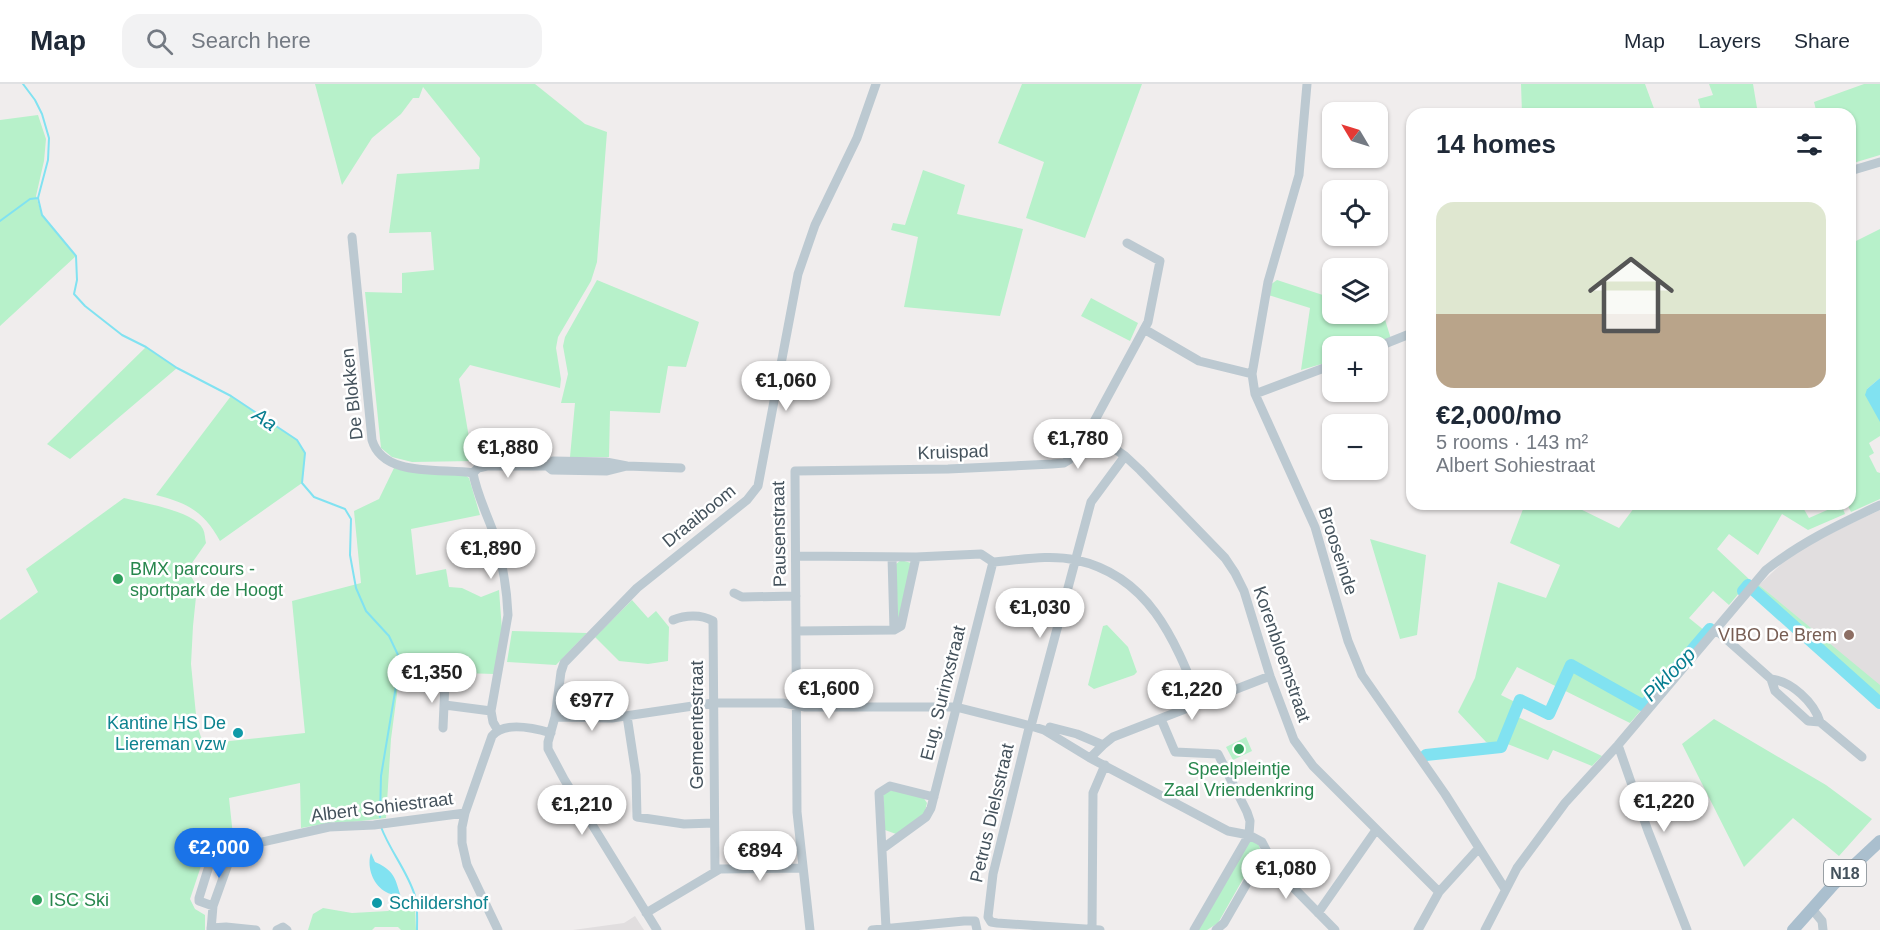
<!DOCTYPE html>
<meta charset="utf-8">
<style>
body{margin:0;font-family:Helvetica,sans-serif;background:#f2f2f3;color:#1f2937;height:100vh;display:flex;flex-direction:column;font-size:22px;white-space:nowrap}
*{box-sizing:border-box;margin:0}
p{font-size:20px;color:#747a83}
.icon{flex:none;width:33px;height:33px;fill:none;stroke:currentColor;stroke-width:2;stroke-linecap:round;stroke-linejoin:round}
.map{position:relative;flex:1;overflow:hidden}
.details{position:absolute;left:1406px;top:24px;width:450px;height:402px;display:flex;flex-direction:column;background:#fff;border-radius:18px;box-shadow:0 2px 4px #0004}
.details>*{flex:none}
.needle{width:39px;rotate:308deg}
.buttons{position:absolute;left:1322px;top:18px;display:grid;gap:12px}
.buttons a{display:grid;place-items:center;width:66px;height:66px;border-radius:12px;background:#fff;box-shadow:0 2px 4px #0004;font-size:30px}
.price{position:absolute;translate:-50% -51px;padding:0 14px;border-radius:21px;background:#fff;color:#222;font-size:20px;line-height:39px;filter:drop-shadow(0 2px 3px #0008)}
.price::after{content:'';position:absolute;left:50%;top:36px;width:18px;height:14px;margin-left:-9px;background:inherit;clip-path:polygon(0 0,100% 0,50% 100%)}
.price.on{background:#1a73e8;color:#fff}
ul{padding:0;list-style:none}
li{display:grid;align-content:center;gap:12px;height:318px;padding:0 30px}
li+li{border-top:2px solid #e0e1e3}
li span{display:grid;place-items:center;height:186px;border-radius:18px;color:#555}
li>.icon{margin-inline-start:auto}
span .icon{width:108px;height:108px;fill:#fffc;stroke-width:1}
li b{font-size:26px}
h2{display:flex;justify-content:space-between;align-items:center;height:72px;padding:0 30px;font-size:26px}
header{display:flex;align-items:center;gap:36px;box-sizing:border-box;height:84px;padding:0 30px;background:#fff;border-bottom:2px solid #e0e1e3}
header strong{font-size:28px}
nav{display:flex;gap:33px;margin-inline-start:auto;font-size:21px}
.search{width:420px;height:54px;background:#f2f2f3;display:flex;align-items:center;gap:15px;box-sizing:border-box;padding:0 21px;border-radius:18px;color:#747a83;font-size:22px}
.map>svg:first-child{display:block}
.education{fill:#e1dedf}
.green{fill:#b7f1ca}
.water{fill:#81e2f1}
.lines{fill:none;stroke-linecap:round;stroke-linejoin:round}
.stream{stroke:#81e2f1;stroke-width:2}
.river{stroke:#81e2f1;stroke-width:12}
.minor{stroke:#bcc9d1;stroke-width:9}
.major{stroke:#aabfce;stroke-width:12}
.leisure-dot{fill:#2e9e5b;stroke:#fff;stroke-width:2}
.education-dot{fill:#8d6e63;stroke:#fff;stroke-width:2}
.culture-dot{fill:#0f9aa8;stroke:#fff;stroke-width:2}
.labels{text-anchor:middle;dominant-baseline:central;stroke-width:5;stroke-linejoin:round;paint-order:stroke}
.shield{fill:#fff;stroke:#7c868d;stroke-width:1.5}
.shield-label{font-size:16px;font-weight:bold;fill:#44525c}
.street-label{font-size:18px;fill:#44525c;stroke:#fff}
.leisure-label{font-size:18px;fill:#27864d;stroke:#fff;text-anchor:start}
.education-label{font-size:18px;fill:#785e54;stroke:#fff;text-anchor:end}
.culture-label{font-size:18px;fill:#0d838f;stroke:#fff;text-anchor:end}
.water-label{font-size:20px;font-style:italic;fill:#067d90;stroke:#fff}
</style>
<header>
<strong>Map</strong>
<div class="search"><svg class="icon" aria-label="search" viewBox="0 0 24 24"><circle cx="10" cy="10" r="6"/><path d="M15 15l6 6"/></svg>Search here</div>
<nav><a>Map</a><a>Layers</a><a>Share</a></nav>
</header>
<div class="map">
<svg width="1880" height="846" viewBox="0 0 1880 846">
<rect width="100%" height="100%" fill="#f0eded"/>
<path class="education" d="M1880,426V601L1879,602L1759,501L1790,472L1819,455Z
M635,832L644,846H573L624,839Z"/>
<path class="green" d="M315,0H535L585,40L607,48L597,178L591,197L558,253L556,264L561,295L560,304L470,281L459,295L473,377L412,378L392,373L381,364L365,208L402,209V189L434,186L431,148L389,149L397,90L479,85L480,74L423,3L419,14H413L401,30L372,54L342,101Z
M1022,0H1142L1085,154L1026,134L1044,78L998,59Z
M1521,0H1645L1656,30H1522Z
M1709,0H1753L1758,30H1728L1727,28L1702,30L1698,15L1713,11Z
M1864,0H1880V71L1850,80V30H1817L1814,18Z
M38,31L46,55L44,77L36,112L42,131L76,172L0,242V36Z
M923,86L965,101L957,130L1023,145L1000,232L904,223L918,153L891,146L893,139L905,141Z
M1850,140L1854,158L1880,145V294L1867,305C1868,323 1876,323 1880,337C1880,342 1880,348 1880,352L1869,359L1874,369L1869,372L1877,388L1880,389V415L1851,428L1847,420H1850Z
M597,196L699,238L686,283L668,282L660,329L610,327L609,373H570L575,319H561L568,290L563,262L565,253Z
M1277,196L1332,214V230H1377V228L1383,229L1391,255L1372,262H1332V277L1301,286L1310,224L1268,211L1270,201Z
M1091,214L1138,239L1130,257L1081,232Z
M146,263L177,284L70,375L47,360Z
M231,312L297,356L305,369L302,399L220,457C204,428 188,419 156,411Z
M394,384L465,391L469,394L480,431L411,445L416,491L446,485L449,503L462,504L481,513L499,506L502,546L494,590L400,587L391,655L386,734L336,740L335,738L301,744L300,699L229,714L234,761L215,764L209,773L203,776L190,815L195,825L205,831V846H0V536L38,508L26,485L124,414C143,419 194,427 203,445C205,449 205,455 206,459L192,479L191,492L197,503L193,542L191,580L197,641L201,653L212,670L211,659L305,649L292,517L361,499L354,427L379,415Z
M1525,420H1570L1619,444L1637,420H1801L1809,434L1841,420L1845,430L1808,446L1782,430L1758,471L1729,450L1717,465L1750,496L1729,521L1713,507L1689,534L1705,547L1646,616L1642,625L1630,639L1517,583L1501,611L1521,621L1516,632L1602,672L1592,682L1553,666L1548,676L1500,657L1495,662L1486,658L1458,628L1475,594L1498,498L1546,514L1560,481L1510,459Z
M1370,455L1426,471L1417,551L1400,555Z
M901,476L911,479L898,538L896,480Z
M1759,501L1880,601V620L1754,507Z
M632,516L648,534L656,527L669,543L668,577L648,580L619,577L595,553Z
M1107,541L1128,563L1137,588L1134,591L1094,605L1088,601L1103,542Z
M512,547L587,549L556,581L507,578Z
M1714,635L1826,701L1872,735L1839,772L1793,734L1744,783L1682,660Z
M1246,653L1252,667L1233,676L1226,663Z
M889,706L923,713L927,719L924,731L896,750L885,746L883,710Z
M1250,754L1259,761L1260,765L1218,839L1207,846H1197Z
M410,813L415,823L416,846H401L398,843H375L372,846H308L313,830L323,824L352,829L388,827L393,824L405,822L407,819V814Z"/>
<path class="water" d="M1880,294V338L1865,311L1867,305Z
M371,769L375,778C401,789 394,802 405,821H395L391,810C374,805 366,784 371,769Z"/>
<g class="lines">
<path class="stream" d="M23,0L35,16L42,30L49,54L48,76L38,114L42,131L76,172L77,196L74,210L85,222L122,251L146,263L177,284L231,312L297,356L305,369L302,399L314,413L345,425L351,435L350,471L356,504L366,527L389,552L398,571L397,596L381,692L380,733
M0,137L30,115L38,114
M381,743C390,767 408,788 415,812C418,823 417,835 417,846"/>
<path class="river" d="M1743,507L1748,501L1880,619
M1426,671L1501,663L1520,616L1549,630L1571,581L1644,622L1710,545"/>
<path class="minor" d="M1307,0L1299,91L1268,198L1252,290L1255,310L1315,443L1348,557L1362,591L1445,710L1505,805
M1850,87L1880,78
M352,153L372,356C383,394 442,384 473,389
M1144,245L1199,277L1252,290
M1377,263L1412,249
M1255,310L1332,281
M1089,347L1125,372L1140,386L1225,474L1235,489L1244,507L1270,592L1294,656L1313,682L1439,808
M547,382L553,377L606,378L627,382L681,384
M473,389C477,412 489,434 496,456C503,481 507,506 508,531L491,627L493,638L497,645
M473,389L478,384L487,382H547L552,386L607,387L627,382
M796,472L916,473L981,470L993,478C1020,476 1049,470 1076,476C1150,492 1175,557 1200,619
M892,473L894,546
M734,509L742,513L796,512
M673,536C685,531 701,530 713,537L715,787
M1716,546L1771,595L1775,607L1808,637L1820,638L1862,673
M797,547L894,546L901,542L916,473
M1771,595C1791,597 1814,618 1820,638
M445,621L491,627
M627,632L636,691L637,733L684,740L714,739
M555,633L612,634L713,619H783L805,623H956L1031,642L1044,646L1090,674L1228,747L1249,751L1262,758L1275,783L1283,793L1335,846
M1161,635L1175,668L1218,670L1247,728L1250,737L1249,751L1194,846
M1050,643L1077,650L1103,661
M443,644L445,598
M1618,661L1648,747L1687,846
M1090,674L1103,661L1113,653L1270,592
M882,765L926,733L931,724L993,478
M213,822L199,817V814L213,769L329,743L374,741L465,729
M1812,825L1822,837L1823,846
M646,829L720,785L802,784
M1318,829L1376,746
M211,844L226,843L256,846
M886,844L879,709L890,702L934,713
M211,846L213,822L233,766
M277,846L283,843L287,846
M498,846L467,781L462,759V743L465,729L492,652C504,637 534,644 551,649
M657,846L564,695L548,665V658L555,633L561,588L564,579L637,504L747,416L758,402L798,190L815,141L857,54L876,0
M810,846L797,728L795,387L948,385L1052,380L1064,379L1069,376L1089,347L1148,238L1160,177L1127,159
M872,846L964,837H975L977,846
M1092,846L1093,709L1105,681
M1100,846L997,839L991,838L988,833L993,790L1029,644L1031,642L1091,418L1125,372
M1216,846L1224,839L1266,766
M1418,846L1439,808L1478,765
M1485,846L1517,784L1565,719L1618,661L1766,486C1801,458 1840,440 1880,421"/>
<path class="major" d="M1793,846L1834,800L1880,757"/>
</g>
<g class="leisure-dot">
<circle cx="118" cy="495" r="6"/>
<circle cx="1239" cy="665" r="6"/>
<circle cx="37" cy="816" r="6"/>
</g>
<circle class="education-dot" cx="1849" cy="551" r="6"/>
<g class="culture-dot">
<circle cx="238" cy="649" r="6"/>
<circle cx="377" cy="819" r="6"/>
</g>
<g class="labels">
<rect class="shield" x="1824" y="776" width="42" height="26" rx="4.5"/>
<g class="shield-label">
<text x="1845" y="789">N18</text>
</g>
<g class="street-label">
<text transform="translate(352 310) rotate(-96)">De Blokken</text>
<text transform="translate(953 368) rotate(-2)">Kruispad</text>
<text transform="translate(699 432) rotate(-39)">Draaiboom</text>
<text transform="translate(779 450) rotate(-91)">Pausenstraat</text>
<text transform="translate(1338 467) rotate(72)">Brooseinde</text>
<text transform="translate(1282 570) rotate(71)">Korenbloemstraat</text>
<text transform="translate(943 609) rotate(-76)">Eug. Surinxstraat</text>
<text transform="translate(697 641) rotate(-90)">Gemeentestraat</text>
<text transform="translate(382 723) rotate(-7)">Albert Sohiestraat</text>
<text transform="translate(992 729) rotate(-77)">Petrus Dielsstraat</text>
</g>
<g class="leisure-label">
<text x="130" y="485">BMX parcours -<tspan x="130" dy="21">sportpark de Hoogt</tspan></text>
<text x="1239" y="685" text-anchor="middle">Speelpleintje<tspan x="1239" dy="21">Zaal Vriendenkring</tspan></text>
<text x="49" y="816">ISC Ski</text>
</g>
<g class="education-label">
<text x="1837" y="551">VIBO De Brem</text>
</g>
<g class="culture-label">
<text x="226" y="639">Kantine HS De<tspan x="226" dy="21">Liereman vzw</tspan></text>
<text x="389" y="819" text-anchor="start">Schildershof</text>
</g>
<g class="water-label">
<text transform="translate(265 335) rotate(34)">Aa</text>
<text transform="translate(1669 590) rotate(-46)">Pikloop</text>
</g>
</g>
</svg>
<div class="buttons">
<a><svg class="needle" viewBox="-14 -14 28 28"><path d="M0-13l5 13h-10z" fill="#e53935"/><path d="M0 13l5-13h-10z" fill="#747a83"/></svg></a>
<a><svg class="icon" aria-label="locate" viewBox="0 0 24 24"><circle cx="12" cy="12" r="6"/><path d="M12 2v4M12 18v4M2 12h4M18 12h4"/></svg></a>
<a><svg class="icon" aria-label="layers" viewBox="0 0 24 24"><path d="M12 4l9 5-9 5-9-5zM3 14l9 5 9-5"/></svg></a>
<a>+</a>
<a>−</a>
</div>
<b class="price" style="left:786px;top:328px">€1,060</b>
<b class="price" style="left:1078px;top:386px">€1,780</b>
<b class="price" style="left:508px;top:395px">€1,880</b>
<b class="price" style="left:491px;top:496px">€1,890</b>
<b class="price" style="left:1040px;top:555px">€1,030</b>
<b class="price" style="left:432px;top:620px">€1,350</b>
<b class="price" style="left:829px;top:636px">€1,600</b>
<b class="price" style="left:1192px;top:637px">€1,220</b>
<b class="price" style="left:592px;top:648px">€977</b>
<b class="price" style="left:1664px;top:749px">€1,220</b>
<b class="price" style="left:582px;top:752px">€1,210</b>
<b class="price on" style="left:219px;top:795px">€2,000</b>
<b class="price" style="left:760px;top:798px">€894</b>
<b class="price" style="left:1286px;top:816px">€1,080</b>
<section class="details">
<h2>14 homes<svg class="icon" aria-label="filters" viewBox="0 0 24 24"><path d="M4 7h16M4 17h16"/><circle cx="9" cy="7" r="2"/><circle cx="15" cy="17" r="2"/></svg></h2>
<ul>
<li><span style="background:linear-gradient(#dfe7d0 60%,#b9a48a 0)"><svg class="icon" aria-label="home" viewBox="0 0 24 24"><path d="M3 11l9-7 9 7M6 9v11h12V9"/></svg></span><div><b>€2,000/mo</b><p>5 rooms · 143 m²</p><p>Albert Sohiestraat</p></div></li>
</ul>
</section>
</div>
